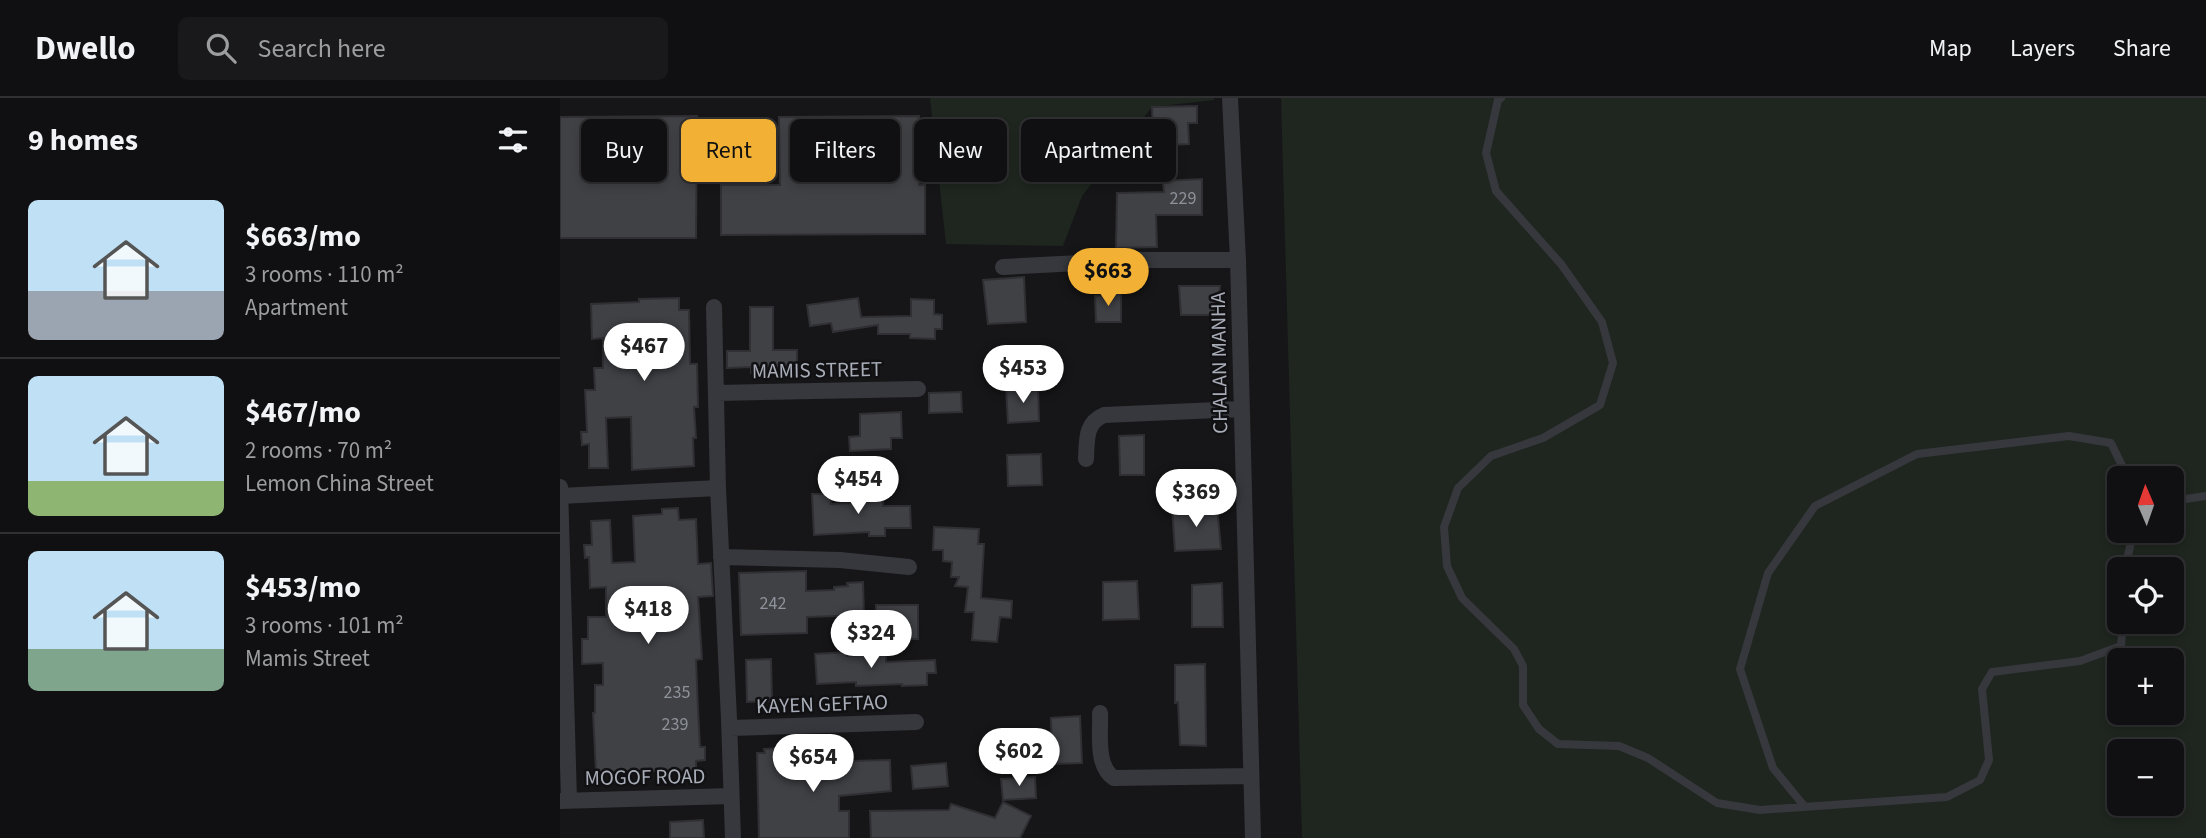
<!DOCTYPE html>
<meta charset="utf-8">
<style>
body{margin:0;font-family:"Source Sans 3",sans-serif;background:#19191b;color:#f1f3f6;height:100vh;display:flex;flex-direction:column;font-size:26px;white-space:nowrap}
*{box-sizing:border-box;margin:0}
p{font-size:23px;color:#9c9d9f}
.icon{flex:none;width:38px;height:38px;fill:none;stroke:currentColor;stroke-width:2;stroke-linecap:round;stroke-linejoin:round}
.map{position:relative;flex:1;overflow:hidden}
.drawer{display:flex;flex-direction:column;background:#101012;width:560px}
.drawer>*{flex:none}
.guide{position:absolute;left:21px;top:21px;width:665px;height:63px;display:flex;gap:14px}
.needle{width:46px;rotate:358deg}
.fabs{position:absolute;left:1547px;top:368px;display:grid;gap:14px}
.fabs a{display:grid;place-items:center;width:77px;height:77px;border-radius:10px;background:#101012;box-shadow:0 4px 10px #0003,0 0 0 2px #303032;font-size:35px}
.price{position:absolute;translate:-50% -60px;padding:0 16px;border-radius:24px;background:#fff;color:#222;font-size:23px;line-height:46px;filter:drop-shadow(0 2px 4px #0008)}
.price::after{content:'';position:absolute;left:50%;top:42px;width:21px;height:16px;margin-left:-10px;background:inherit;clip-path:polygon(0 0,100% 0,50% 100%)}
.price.on{background:#f2b134;color:#111}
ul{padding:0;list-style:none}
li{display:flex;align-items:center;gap:21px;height:175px;padding:0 28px}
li+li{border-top:2px solid #303032}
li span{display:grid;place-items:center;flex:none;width:196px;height:140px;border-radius:10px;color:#555}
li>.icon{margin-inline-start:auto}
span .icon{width:84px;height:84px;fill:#fffc;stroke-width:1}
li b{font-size:30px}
h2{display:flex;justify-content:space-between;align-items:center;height:84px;padding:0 28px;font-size:30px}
.chip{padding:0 24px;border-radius:10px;background:#101012;box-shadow:0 4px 10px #0003,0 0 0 2px #303032;font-size:24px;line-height:63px}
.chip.on{background:#f2b134;color:#111}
header{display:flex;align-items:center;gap:42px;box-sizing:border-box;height:98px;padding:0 35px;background:#101012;border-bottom:2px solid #303032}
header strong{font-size:33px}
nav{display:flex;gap:38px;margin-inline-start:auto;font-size:24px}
.search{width:490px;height:63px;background:#19191b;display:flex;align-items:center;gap:18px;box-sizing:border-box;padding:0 24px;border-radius:10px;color:#9c9d9f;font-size:26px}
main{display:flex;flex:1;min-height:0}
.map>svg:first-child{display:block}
.green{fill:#1e261f;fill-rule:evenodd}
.building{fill:#404145;stroke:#303034;stroke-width:2}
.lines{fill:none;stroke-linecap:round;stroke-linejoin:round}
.lane{stroke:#37383d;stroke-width:8}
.street{stroke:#37383d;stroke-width:16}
.labels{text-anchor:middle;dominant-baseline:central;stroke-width:5;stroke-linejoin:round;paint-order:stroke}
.number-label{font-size:18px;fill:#8e929b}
.street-label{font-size:21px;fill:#a8adb8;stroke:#111113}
</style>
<header>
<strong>Dwello</strong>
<div class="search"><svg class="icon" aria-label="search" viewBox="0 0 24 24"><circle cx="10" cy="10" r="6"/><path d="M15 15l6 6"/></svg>Search here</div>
<nav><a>Map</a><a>Layers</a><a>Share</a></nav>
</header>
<main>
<section class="drawer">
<h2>9 homes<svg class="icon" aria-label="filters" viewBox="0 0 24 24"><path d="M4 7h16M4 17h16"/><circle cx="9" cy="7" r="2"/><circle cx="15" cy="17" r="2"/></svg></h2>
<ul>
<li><span style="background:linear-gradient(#bfe0f5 65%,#9aa5b1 0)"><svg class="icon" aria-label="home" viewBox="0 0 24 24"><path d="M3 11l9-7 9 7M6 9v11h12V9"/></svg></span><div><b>$663/mo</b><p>3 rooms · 110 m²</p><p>Apartment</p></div></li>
<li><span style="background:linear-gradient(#bfe0f5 75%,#8fb573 0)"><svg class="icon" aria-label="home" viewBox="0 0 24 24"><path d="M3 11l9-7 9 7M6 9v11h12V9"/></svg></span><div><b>$467/mo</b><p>2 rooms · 70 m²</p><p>Lemon China Street</p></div></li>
<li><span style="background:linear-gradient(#bfe0f5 70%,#7fa58c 0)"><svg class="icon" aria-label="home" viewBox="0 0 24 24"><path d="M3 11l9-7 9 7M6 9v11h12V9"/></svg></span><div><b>$453/mo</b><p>3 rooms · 101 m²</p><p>Mamis Street</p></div></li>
</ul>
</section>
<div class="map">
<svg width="1646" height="740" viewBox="0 0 1646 740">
<rect width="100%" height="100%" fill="#161618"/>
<path class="green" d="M370,0H654V2L592,9L522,98L503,148L386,146Z
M721,0H1646V740H742ZM1559,380H1612V432H1559ZM1559,471H1612V523H1559ZM1559,562H1612V614H1559ZM1559,653H1612V705H1559Z"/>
<path class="building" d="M637,8V25H628L629,46L609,47L608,36H593L592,9Z
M137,18L136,140H0V19Z
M359,18V87H365V136L161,137V87H220L219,19Z
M642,81V117H596L597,149L556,150L557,95L604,94L603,83Z
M464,179L466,224L428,226L423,182Z
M619,188H660L658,217H621Z
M561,195V224H536L535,198Z
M119,200V212H129L130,266H137L138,309H134L136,340H133L134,368L72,372L71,319L46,320L48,370H29V346L22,347L21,334H27L25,292H35L34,270H43V240L32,241L31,206L79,204V201Z
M298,200L301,219L351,218V201L374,202V216L382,217V231H375V241L350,240V236H318V227L273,234L271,225L250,228L247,207Z
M190,209H213V252H237V274L191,275V269L167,270V253H190Z
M478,289L479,323L448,325L446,291Z
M401,294L402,314L369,315V295Z
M341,314L342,340H331V351L290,353L289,339L300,338V316Z
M584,337V377H560L559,338Z
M481,356L482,387L448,388L447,357Z
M252,396H270L271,406L309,404V396H323V408H350L351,430H325V438H309V434L254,437Z
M612,409H657L661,451L615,453Z
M118,410L119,422L136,421L138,466L151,465L153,498L138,499L142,561L136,562L138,611L140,649H145V662L136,663V672L36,674L33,615H35V587H43V565L22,566V541H28V519H46V489L30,490L29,459L25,460L24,447H32L31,423L50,422L52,465L75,464L73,418L102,416V411Z
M374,429L419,431L418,446H424L421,500L452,503L451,520L440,519L437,544L412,542L414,514H405L408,489L395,488L399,479H391L392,464L383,463V452H373Z
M246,473V493L274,492V489L288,488L287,485L303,484L304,517L247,519V535L181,537L179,475Z
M577,483L579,521L543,522V484Z
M662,485L663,529H632V487Z
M316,507H358V541H325V533L315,534Z
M287,554V558L326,555V564L375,562L376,575H367V587L342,588V586L296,588V584L257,586L255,556Z
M211,561L212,603L187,604L186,562Z
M645,566L646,648L620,647L618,604L615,605V567Z
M520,618L522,665L492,666L491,620Z
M220,650V656H229V667H270V656H290V663L330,662L331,693L279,698V713H289V740H199L197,655H205L204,651Z
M386,665L388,688L353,691L351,668Z
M475,679L476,700L443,702L441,681Z
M443,704L471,718L460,740H311L310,713L389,712L391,706L435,720Z
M143,722L144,740H110V724Z"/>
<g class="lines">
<path class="lane" d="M941,0L938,2L926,55L936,93L1001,166L1042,224L1053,265L1040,307L983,340L931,358L898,390L884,429L887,468L902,500L954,551L963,568V607L979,631L998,646L1059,648L1088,660L1157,705L1200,712L1387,699L1420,682L1429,662L1422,591L1432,574L1520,563L1561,548L1563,523
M1612,403L1646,398
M1567,471L1568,457L1574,432
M1245,709L1213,670L1180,571L1208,475L1255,408L1357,356L1509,338L1551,345L1568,380"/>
<path class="street" d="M670,0L678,162L693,740
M443,169L578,162H678
M154,209L158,390L169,621L173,740
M157,295L358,291
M526,361C527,342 525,325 544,317L680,311
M0,389L9,702
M0,398L158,390
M161,459L280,462L349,469
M540,615C541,634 535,668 554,680L691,678
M170,630L356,624
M0,703L171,698"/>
</g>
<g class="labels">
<g class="number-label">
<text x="623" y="100">229</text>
<text x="213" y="505">242</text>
<text x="117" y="594">235</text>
<text x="115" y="626">239</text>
</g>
<g class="street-label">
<text transform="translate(659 265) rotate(-91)">CHALAN MANHA</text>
<text transform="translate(257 272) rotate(-1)">MAMIS STREET</text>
<text transform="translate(262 606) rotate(-2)">KAYEN GEFTAO</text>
<text transform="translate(85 679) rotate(-1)">MOGOF ROAD</text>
</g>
</g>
</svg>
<div class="fabs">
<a><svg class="needle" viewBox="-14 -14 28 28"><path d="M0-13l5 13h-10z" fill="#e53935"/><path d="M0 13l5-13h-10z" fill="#9c9d9f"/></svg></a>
<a><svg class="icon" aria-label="locate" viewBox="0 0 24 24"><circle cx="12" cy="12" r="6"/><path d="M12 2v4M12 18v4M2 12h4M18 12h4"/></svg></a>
<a>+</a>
<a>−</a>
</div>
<b class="price on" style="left:548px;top:210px">$663</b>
<b class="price" style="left:84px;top:285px">$467</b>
<b class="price" style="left:463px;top:307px">$453</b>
<b class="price" style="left:298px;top:418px">$454</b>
<b class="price" style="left:636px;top:431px">$369</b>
<b class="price" style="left:88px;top:548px">$418</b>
<b class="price" style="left:311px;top:572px">$324</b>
<b class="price" style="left:459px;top:690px">$602</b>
<b class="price" style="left:253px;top:696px">$654</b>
<div class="guide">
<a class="chip">Buy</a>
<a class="chip on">Rent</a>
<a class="chip">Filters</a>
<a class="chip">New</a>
<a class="chip">Apartment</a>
</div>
</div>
</main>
